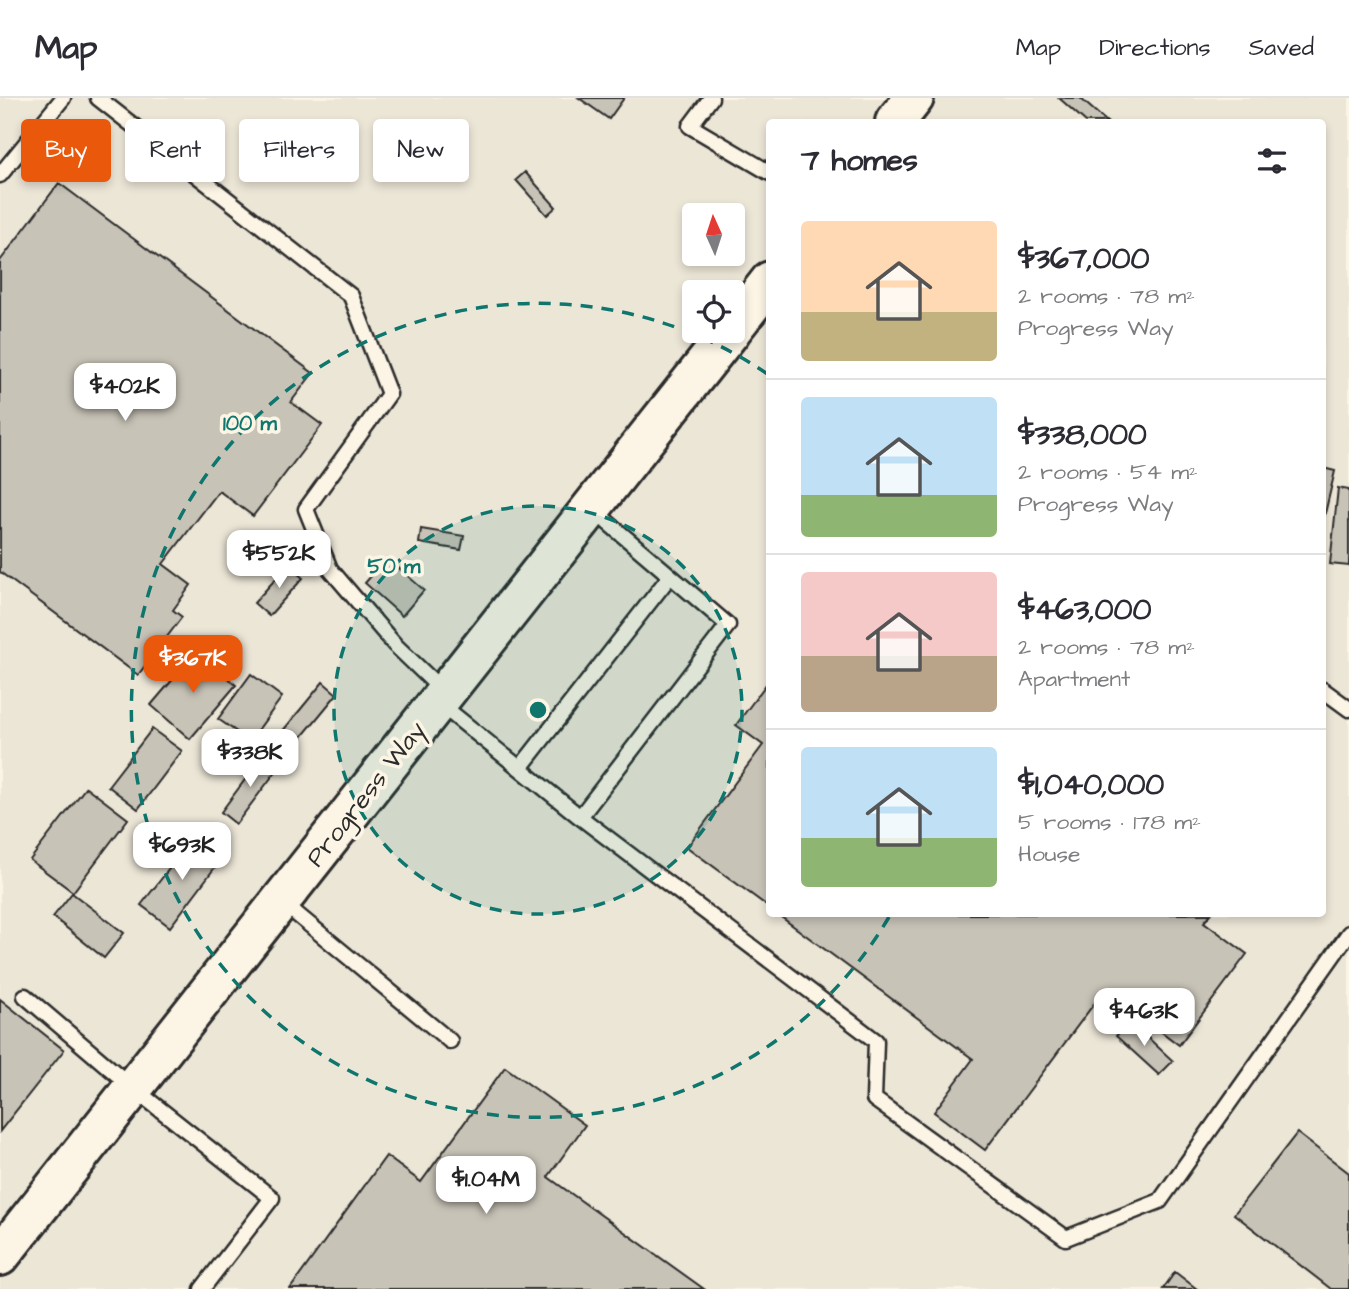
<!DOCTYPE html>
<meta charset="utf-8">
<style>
body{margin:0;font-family:"Architects Daughter",sans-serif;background:#f2f2f3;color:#2b2b33;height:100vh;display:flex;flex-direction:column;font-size:26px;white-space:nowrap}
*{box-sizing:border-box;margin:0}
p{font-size:23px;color:#7c7c81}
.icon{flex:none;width:38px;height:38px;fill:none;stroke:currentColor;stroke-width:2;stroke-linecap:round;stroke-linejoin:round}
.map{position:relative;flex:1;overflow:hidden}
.side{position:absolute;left:766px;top:21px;width:560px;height:798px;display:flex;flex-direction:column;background:#fff;border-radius:7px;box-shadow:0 4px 10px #0003}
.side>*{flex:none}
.banner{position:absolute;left:21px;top:21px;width:640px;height:63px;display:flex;gap:14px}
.needle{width:46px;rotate:357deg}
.buttons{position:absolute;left:682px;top:105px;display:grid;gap:14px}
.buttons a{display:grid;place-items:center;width:63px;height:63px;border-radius:7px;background:#fff;box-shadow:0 4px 10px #0003;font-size:35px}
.price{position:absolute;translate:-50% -60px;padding:0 16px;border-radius:14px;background:#fff;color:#222;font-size:23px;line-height:46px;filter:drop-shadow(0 2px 4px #0008)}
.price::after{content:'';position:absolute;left:50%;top:42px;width:21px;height:16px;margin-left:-10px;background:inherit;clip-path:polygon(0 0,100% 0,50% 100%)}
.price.current{background:#ea580c;color:#fff}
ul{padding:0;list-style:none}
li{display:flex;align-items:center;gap:21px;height:175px;padding:0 35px}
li+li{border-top:2px solid #e1e1e2}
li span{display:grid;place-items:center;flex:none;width:196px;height:140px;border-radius:7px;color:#555}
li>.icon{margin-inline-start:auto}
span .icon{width:84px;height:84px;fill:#fffc;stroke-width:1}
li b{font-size:30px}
h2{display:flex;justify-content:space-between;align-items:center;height:84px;padding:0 35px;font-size:30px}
.tag{padding:0 24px;border-radius:7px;background:#fff;box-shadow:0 4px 10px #0003;font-size:24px;line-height:63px}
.tag.current{background:#ea580c;color:#fff}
header{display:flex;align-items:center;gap:42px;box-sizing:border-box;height:98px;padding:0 35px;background:#fff;border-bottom:2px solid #e1e1e2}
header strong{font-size:33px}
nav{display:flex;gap:38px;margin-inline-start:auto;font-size:24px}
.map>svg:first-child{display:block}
.built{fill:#ece6d7;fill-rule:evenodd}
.building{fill:#c8c3b7;stroke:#2b2b2b;stroke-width:2}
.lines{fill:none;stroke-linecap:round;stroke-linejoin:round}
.lane-casing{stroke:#2b2b2b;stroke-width:19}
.secondary-casing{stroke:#2b2b2b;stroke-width:44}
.lane{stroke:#fcf5e5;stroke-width:14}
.secondary{stroke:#fcf5e5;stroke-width:38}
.ring{fill:none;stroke:#0f766e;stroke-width:3.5;stroke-dasharray:12 9}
.labels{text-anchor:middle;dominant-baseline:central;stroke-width:7;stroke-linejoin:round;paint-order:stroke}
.street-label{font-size:26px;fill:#2b2b2b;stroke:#fcf5e5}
.centre{fill:#0f766e;stroke:#fcf5e5;stroke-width:3.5}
.ring-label{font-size:21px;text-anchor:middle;font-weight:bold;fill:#0f766e;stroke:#fcf5e5;stroke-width:7;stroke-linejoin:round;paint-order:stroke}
</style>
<header>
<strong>Map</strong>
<nav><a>Map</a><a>Directions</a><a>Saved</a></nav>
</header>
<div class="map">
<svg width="1349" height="1191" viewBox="0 0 1349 1191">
<rect width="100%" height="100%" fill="#fcf5e5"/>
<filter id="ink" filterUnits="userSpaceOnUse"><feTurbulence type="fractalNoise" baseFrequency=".0143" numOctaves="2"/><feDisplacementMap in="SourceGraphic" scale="14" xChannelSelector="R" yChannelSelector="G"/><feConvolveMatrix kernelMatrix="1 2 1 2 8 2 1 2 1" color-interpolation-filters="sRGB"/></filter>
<g filter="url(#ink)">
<path class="built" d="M0,0H1349V1191H0ZM770,24H1323V816H770ZM695,117H733V156H695ZM695,194H733V233H695Z"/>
<path class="building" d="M579,0H624L609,21Z
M1059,0H1080L1107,24H1086Z
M525,74L556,109L547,117L516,82Z
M59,85L313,275L291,304L322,327L253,418L219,393L163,466L191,487L173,512L182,519L138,577L0,474V163Z
M1323,370L1335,373L1323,424Z
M1338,390L1349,392V468L1330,466Z
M421,431L464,438L461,452L419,445Z
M387,460L424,492L402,518L365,485Z
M288,467L303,480L269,518L254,505Z
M197,553L236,587L190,641L151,607Z
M251,576L282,599L250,643L218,621Z
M770,581V810L687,749L763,647L736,627Z
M323,584L337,596L291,652L277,640Z
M152,631L182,653L138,711L108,688Z
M264,656L280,668L236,726L221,714Z
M86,689L128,721L73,794L30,762Z
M194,739L222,760L170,829L141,807Z
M72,795L124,835L104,860L53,819Z
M777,816H1211L1204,824L1247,856L1179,947L1105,891L985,1052L934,1014L973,961Z
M0,901L64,952L0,1033Z
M1130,923L1173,963L1159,977L1116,938Z
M505,969L585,1027L548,1079L704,1191H290L386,1058L421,1084Z
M1297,1035L1349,1075V1191H1331L1234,1116Z
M1175,1174L1197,1191H1163Z"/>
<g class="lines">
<defs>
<path id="lane" d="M98,0L351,198L389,296L306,411L330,471L395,547L444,594
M711,0L690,28L770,75
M0,77L63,0
M1323,592L1349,611
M439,605L580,719L728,527L592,411
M520,670L670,478
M580,719L876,943L874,1001L1066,1140L1160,1103L1349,835
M282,804L450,943
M25,898L133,990L272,1100L202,1191"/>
<path id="secondary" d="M895,24L914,0
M733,230L770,183
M0,1158L731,233"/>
</defs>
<use href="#lane" class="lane-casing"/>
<use href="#secondary" class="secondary-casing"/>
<use href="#lane" class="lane"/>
<use href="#secondary" class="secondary"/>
</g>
</g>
<circle cx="538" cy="612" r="204" fill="#0f766e" fill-opacity=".12"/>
<g class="ring">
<circle cx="538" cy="612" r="204"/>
<path d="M889 819A407 407 0 1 1 769 277"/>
</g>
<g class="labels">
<g class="street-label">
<text transform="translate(366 696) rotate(-52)">Progress Way</text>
</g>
</g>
<circle cx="538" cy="612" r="10" class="centre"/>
<g class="ring-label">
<text x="250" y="332">100 m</text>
<text x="394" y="475">50 m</text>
</g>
</svg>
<div class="buttons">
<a><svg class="needle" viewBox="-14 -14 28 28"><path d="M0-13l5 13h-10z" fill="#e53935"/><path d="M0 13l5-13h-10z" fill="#7c7c81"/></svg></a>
<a><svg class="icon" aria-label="locate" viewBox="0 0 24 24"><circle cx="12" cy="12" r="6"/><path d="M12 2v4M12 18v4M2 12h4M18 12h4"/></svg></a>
</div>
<b class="price" style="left:125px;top:325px">$402K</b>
<b class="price" style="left:279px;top:492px">$552K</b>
<b class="price current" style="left:193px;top:597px">$367K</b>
<b class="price" style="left:250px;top:691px">$338K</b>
<b class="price" style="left:182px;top:784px">$693K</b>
<b class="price" style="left:1144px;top:950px">$463K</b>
<b class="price" style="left:486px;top:1118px">$1.04M</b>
<div class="banner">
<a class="tag current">Buy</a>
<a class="tag">Rent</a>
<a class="tag">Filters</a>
<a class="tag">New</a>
</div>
<section class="side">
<h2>7 homes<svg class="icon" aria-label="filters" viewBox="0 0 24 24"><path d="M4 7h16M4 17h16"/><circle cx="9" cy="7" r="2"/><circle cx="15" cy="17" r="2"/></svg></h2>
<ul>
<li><span style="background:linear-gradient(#ffd9b3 65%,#c2b280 0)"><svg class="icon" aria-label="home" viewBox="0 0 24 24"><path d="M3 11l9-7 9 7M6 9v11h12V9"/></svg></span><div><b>$367,000</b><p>2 rooms · 78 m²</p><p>Progress Way</p></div></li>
<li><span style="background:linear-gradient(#bfe0f5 70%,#8fb573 0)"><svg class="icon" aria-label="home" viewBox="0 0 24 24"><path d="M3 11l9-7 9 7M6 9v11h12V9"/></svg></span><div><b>$338,000</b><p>2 rooms · 54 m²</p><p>Progress Way</p></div></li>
<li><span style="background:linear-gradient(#f6c9c9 60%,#b9a48a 0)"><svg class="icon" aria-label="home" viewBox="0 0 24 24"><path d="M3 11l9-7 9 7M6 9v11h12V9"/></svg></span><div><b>$463,000</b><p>2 rooms · 78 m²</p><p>Apartment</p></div></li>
<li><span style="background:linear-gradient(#bfe0f5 65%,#8fb573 0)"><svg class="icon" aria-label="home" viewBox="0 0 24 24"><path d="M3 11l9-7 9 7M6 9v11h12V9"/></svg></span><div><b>$1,040,000</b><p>5 rooms · 178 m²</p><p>House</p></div></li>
</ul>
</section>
</div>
